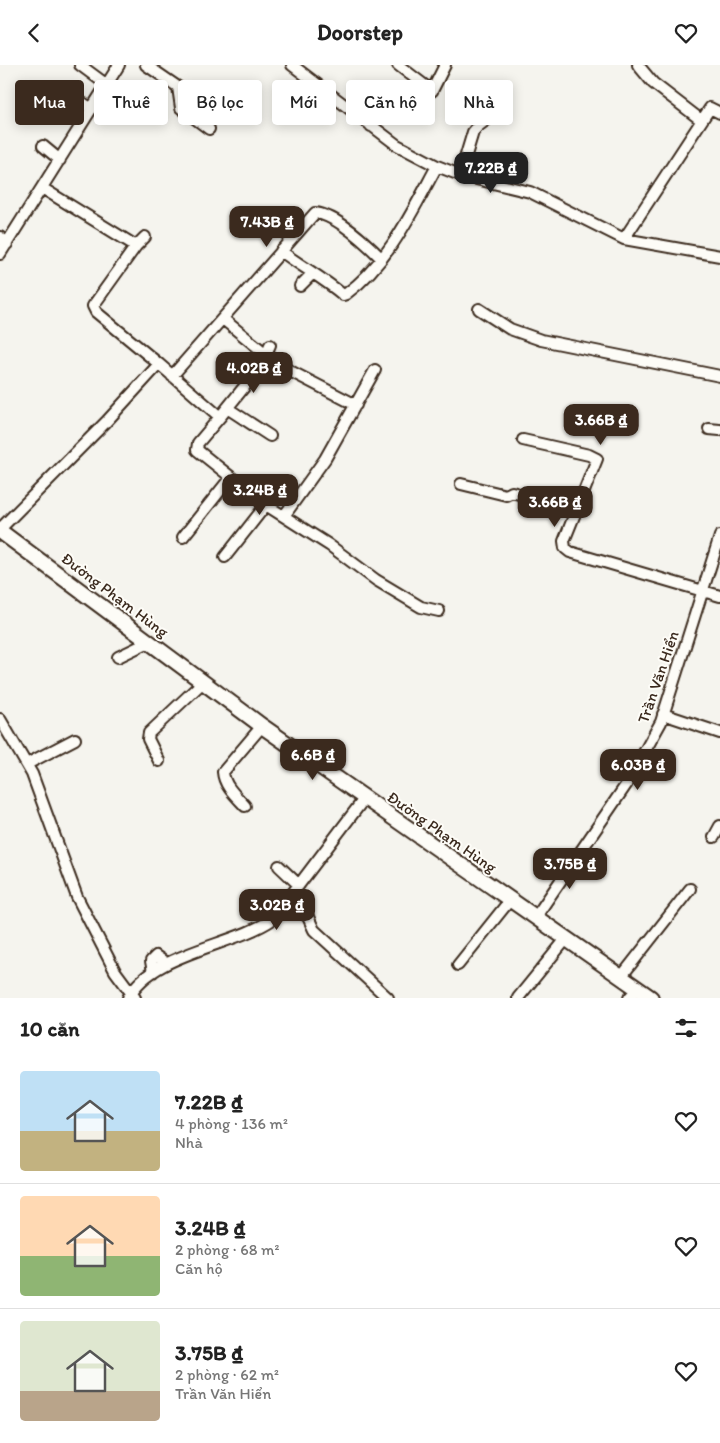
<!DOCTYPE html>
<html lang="vi">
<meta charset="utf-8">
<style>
body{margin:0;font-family:Itim,sans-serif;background:#f2f2f2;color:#222;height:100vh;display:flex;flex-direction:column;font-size:19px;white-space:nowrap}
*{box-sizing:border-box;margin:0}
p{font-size:16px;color:#767676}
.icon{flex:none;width:28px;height:28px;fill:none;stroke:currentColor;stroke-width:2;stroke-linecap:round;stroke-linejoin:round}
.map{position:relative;height:933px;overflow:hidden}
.details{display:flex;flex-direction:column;background:#fff;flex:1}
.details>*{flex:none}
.hud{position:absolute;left:15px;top:15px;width:690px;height:45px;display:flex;gap:10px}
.price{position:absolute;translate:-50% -42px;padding:0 11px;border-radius:10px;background:#3b2a1e;color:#fff;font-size:16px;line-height:32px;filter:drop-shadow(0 1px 2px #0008)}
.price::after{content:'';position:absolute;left:50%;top:30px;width:15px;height:11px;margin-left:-8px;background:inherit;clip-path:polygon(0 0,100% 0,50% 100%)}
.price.on{background:#222;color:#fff}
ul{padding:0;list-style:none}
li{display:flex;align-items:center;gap:15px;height:125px;padding:0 20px}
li+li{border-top:1px solid #e0e0e0}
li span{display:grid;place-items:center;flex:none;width:140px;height:100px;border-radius:5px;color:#555}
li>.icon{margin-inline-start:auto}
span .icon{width:60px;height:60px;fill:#fffc;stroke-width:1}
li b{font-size:21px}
h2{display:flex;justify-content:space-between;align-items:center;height:60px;padding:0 20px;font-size:21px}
.pill{padding:0 18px;border-radius:5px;background:#fff;box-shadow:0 2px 12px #0003;font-size:18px;line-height:45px}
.pill.on{background:#3b2a1e;color:#fff}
header{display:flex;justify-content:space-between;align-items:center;height:65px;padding:0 20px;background:#fff;font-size:22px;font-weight:700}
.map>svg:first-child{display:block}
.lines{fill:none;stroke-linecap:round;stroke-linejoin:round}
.minor-casing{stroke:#3b2a1e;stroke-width:14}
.major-casing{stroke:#3b2a1e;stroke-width:18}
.minor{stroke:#fdfcf7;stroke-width:10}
.major{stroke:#fdfcf7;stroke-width:14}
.labels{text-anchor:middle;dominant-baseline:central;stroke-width:4;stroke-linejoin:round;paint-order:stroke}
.street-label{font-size:16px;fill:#3b2a1e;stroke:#fdfcf7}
</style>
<header><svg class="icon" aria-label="back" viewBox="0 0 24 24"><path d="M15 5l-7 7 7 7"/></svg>Doorstep<svg class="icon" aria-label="heart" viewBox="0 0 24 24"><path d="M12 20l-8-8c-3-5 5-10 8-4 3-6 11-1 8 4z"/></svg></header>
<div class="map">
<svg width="720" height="933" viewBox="0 0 720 933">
<rect width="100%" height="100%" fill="#f5f4ee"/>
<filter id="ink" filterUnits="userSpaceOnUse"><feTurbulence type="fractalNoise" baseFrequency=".02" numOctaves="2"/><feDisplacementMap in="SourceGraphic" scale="10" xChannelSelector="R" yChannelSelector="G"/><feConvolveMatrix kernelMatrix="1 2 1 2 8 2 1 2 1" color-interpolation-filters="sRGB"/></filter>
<g filter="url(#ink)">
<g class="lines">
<defs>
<path id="minor" d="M80,0L107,20
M146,0L178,22L181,43L209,64
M292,0L397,80L437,101L460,110L530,127L624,174L720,191
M398,0L432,26L445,0
M638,0L653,18L701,55
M72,31L92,44
M371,61L387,42
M43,81L60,95
M460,110L473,67C481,55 488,60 495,41
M0,172L7,179
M624,174L710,43L720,48
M136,181L145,172
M281,186C302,202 323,213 343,230L346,229C389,197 412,147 437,101
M0,189L119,0
M300,221L312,209
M479,244L510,264L541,275L720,311
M223,254L266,289
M270,280L266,289L292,307L356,340
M159,299L220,352L198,378L197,385L266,440L329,480L376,515L421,542L439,546
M172,311L315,148C337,150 366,178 381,193
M227,343L270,371
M220,352L269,291
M709,364L720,365
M523,375L589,390L597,394L564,476L565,483L570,487L720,531
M461,419L506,430L512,427L575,445
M284,451L325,394L375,305
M0,464L106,357L159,299L96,247L93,241L136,181L42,123
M183,472L231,412
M225,492L266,440
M118,592L149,577
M663,649L720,668
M0,654L32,709L77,832L115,906L135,933
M159,696L148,674L149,668L203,617
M27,699L75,674
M245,741C236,731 224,721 223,707L262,661
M714,772L720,761
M279,801L299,820
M261,833L277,850
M288,836L308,852L314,865L388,933
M535,853L626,720L661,657L720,471
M458,900L510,835
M153,907L151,896L156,891L166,898
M621,912L690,824
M128,933C152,887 232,882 273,854L364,734
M518,933L566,874
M629,933L637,924"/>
<path id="major" d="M0,466L262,661L651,933"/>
</defs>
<use href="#minor" class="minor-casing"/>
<use href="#major" class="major-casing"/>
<use href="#minor" class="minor"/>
<use href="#major" class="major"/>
</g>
</g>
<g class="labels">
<g class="street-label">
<text transform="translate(115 530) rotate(37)">Đường Phạm Hùng</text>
<text transform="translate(658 612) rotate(-71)">Trần Văn Hiển</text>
<text transform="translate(442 767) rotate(35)">Đường Phạm Hùng</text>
</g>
</g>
</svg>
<b class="price on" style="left:491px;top:129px">7.22B ₫</b>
<b class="price" style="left:267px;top:183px">7.43B ₫</b>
<b class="price" style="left:254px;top:329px">4.02B ₫</b>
<b class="price" style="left:601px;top:381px">3.66B ₫</b>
<b class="price" style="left:260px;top:451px">3.24B ₫</b>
<b class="price" style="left:555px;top:463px">3.66B ₫</b>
<b class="price" style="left:313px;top:716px">6.6B ₫</b>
<b class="price" style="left:638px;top:726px">6.03B ₫</b>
<b class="price" style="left:570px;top:825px">3.75B ₫</b>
<b class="price" style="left:277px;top:866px">3.02B ₫</b>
<div class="hud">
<a class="pill on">Mua</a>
<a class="pill">Thuê</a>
<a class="pill">Bộ lọc</a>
<a class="pill">Mới</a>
<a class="pill">Căn hộ</a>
<a class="pill">Nhà</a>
</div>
</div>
<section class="details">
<h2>10 căn<svg class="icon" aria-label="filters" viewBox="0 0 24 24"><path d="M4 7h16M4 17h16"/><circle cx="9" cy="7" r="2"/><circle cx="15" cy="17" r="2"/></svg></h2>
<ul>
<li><span style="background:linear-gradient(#bfe0f5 60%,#c2b280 0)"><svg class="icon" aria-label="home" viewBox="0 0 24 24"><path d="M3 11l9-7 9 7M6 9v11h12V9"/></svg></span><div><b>7.22B ₫</b><p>4 phòng · 136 m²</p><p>Nhà</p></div><svg class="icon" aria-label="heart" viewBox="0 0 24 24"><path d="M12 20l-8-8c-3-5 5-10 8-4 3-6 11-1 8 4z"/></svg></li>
<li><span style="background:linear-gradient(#ffd9b3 60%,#8fb573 0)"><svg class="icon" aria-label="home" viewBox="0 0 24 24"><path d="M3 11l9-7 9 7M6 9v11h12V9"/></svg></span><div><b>3.24B ₫</b><p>2 phòng · 68 m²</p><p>Căn hộ</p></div><svg class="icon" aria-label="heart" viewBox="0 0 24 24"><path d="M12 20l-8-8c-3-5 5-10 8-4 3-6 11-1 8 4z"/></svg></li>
<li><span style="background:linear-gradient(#dfe7d0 70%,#b9a48a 0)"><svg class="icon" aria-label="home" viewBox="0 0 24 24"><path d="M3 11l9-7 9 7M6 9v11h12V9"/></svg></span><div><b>3.75B ₫</b><p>2 phòng · 62 m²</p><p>Trần Văn Hiển</p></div><svg class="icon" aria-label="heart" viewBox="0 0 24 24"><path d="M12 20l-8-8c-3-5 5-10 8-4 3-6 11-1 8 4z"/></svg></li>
</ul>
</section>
